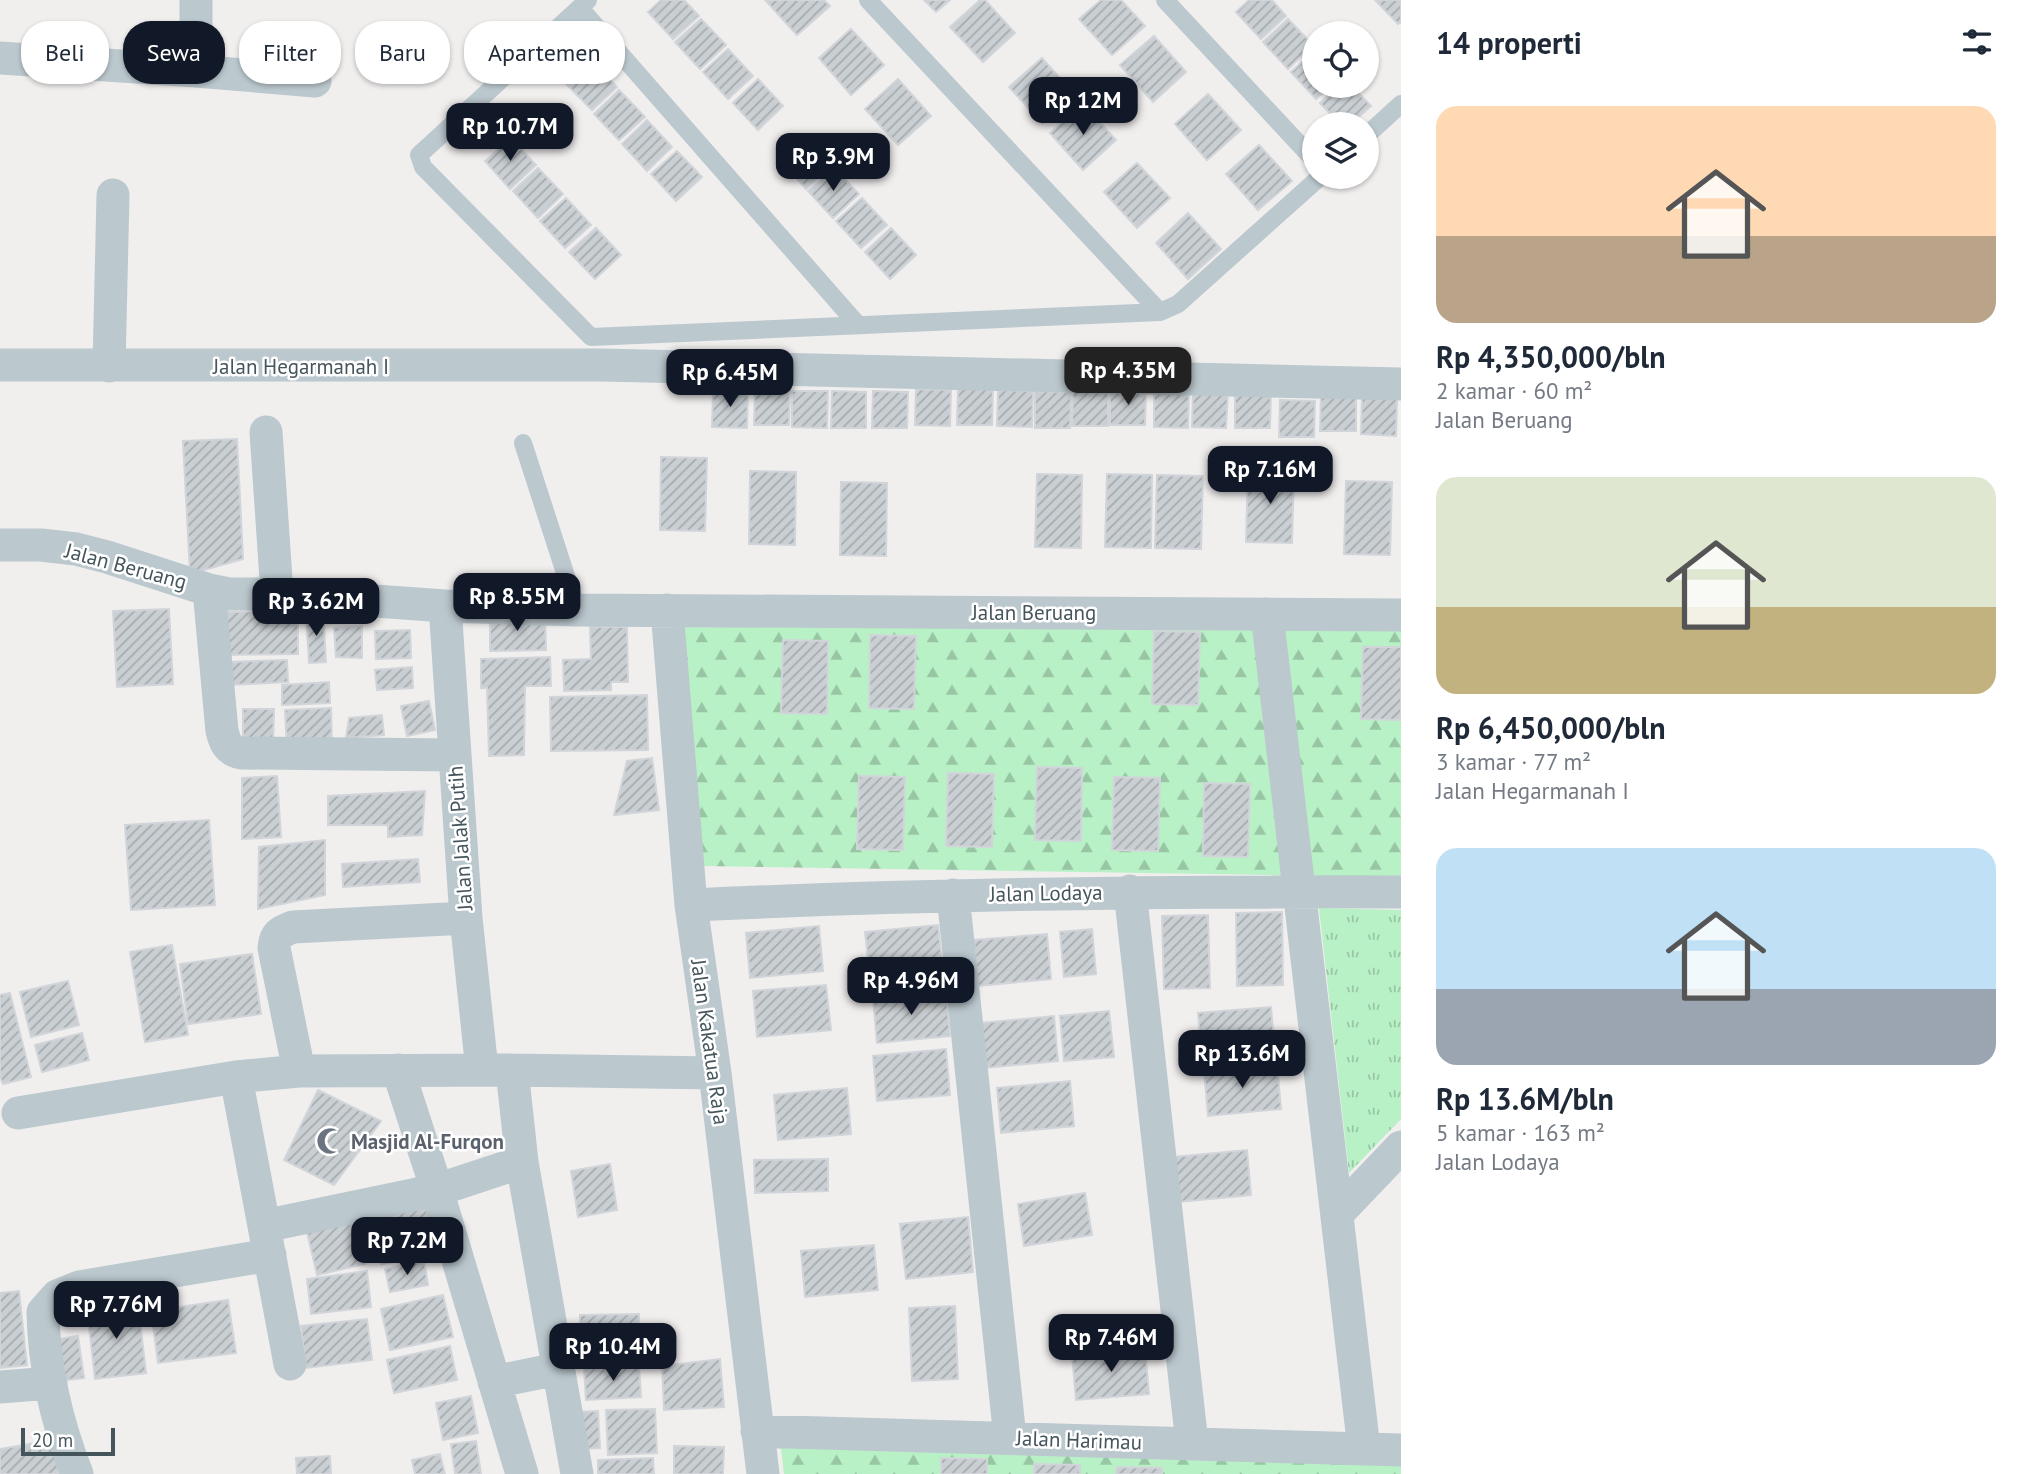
<!DOCTYPE html>
<html lang="id">
<meta charset="utf-8">
<style>
body{margin:0;font-family:"PT Sans",sans-serif;background:#f6f6f7;color:#1f2937;height:100vh;display:flex;flex-direction:column;font-size:26px;white-space:nowrap}
*{box-sizing:border-box;margin:0}
p{font-size:23px;color:#747a83}
.icon{flex:none;width:38px;height:38px;fill:none;stroke:currentColor;stroke-width:2;stroke-linecap:round;stroke-linejoin:round}
.map{position:relative;flex:1;overflow:hidden}
.sheet{display:flex;flex-direction:column;background:#fff;width:630px}
.sheet>*{flex:none}
.banner{position:absolute;left:21px;top:21px;width:665px;height:63px;display:flex;gap:14px}
.tools{position:absolute;left:1302px;top:21px;display:grid;gap:14px}
.tools a{display:grid;place-items:center;width:77px;height:77px;border-radius:50%;background:#fff;box-shadow:0 2px 5px #0004;font-size:35px}
.scale{position:absolute;left:21px;bottom:18px;width:94px;box-sizing:border-box;padding-left:7px;border:4px solid #45555c;border-top:0;font-size:19px;line-height:24px;white-space:nowrap;color:#45555c;-webkit-text-stroke:5px #fff;paint-order:stroke}
.price{position:absolute;translate:-50% -60px;padding:0 16px;border-radius:14px;background:#111827;color:#fff;font-size:23px;line-height:46px;filter:drop-shadow(0 2px 4px #0008)}
.price::after{content:'';position:absolute;left:50%;top:42px;width:21px;height:16px;margin-left:-10px;background:inherit;clip-path:polygon(0 0,100% 0,50% 100%)}
.price.selected{background:#222;color:#fff}
ul{padding:0;list-style:none}
li{display:grid;align-content:center;gap:14px;height:371px;padding:0 35px}
li span{display:grid;place-items:center;height:217px;border-radius:21px;color:#555}
li>.icon{margin-inline-start:auto}
span .icon{width:126px;height:126px;fill:#fffc;stroke-width:1}
li b{font-size:30px}
h2{display:flex;justify-content:space-between;align-items:center;height:84px;padding:0 35px;font-size:30px}
.chip{padding:0 24px;border-radius:28px;background:#fff;box-shadow:0 2px 5px #0004;font-size:24px;line-height:63px}
.chip.selected{background:#111827;color:#fff}
main{display:flex;flex:1;min-height:0}
.map>svg:first-child{display:block}
.grass{fill:url(#grass-tufts)}
.forest{fill:url(#forest-firs)}
.building{fill:url(#building-hatch);stroke:#d1d5da;stroke-width:2}
.lines{fill:none;stroke-linecap:round;stroke-linejoin:round}
.service{stroke:#bbc8ce;stroke-width:18}
.minor{stroke:#bbc8ce;stroke-width:33}
.labels{text-anchor:middle;dominant-baseline:central;stroke-width:5;stroke-linejoin:round;paint-order:stroke}
.street-label{font-size:21px;fill:#45555c;stroke:#fff}
.worship-label{font-size:21px;font-weight:bold;fill:#5b616d;stroke:#fff;text-anchor:start}
</style>
<main>
<div class="map">
<svg width="1401" height="1474" viewBox="0 0 1401 1474">
<defs>
<pattern id="grass-tufts" width="24" height="20" patternUnits="userSpaceOnUse" patternTransform="scale(1.75)"><rect width="24" height="20" fill="#b9f1c6"/><path d="M3 7l-1-3M5 7V3M7 7l1-3M15 17l-1-3M17 17v-4M19 17l1-3" fill="none" stroke="#98c6a4"/></pattern>
<pattern id="forest-firs" width="22" height="20" patternUnits="userSpaceOnUse" patternTransform="scale(1.75)"><rect width="22" height="20" fill="#b9f1c6"/><path d="M5 1l3.5 6h-7zM16 11l3.5 6h-7z" fill="#98c6a4"/></pattern>
<pattern id="building-hatch" width="6" height="6" patternUnits="userSpaceOnUse" patternTransform="scale(1.75)"><rect width="6" height="6" fill="#cacfd3"/><path d="M-1 1l2-2M0 6l6-6M5 7l2-2" fill="none" stroke="#a6abae"/></pattern>
</defs>
<rect width="100%" height="100%" fill="#f1eeee"/>
<path class="grass" d="M1319,908L1401,910V1119L1349,1173Z"/>
<path class="forest" d="M679,610L1401,615V877L703,866Z
M780,1440L1401,1463V1474H784Z"/>
<path class="building" d="M661,0H684L699,16L673,39L648,12Z
M765,0H824L830,6L797,35Z
M924,0H950L936,12Z
M980,0H985L1015,33L983,62L950,27Z
M1101,0H1121L1145,26L1112,55L1079,19Z
M1249,0H1272L1286,16L1261,39L1236,12Z
M1375,0H1401V22L1398,24Z
M701,19L726,45L700,69L675,42Z
M1288,19L1313,45L1288,69L1263,42Z
M851,29L884,65L851,95L819,58Z
M1154,36L1186,72L1153,102L1120,65Z
M728,49L753,76L728,99L703,72Z
M1314,51V86H1330L1316,99L1291,72Z
M1042,58L1074,94L1042,123L1009,87Z
M592,60L617,87L592,110L566,84Z
M758,79L783,106L758,130L733,103Z
M898,79L931,116L898,145L865,109Z
M1339,86H1352L1371,106L1351,124H1340L1320,103Z
M619,90L645,117L619,140L594,114Z
M1208,94L1241,130L1207,160L1175,124Z
M1083,104L1116,140L1083,170L1050,133Z
M647,120L672,147L647,171L622,144Z
M511,138L536,165L510,189L485,161Z
M807,138L832,165L806,189L781,161Z
M1259,145L1292,181L1258,210L1226,174Z
M677,151L702,177L676,201L651,174Z
M1137,163L1170,198L1137,228L1104,192Z
M538,168L563,194L538,218L513,191Z
M834,168L859,194L833,218L808,191Z
M566,198L591,225L565,248L540,221Z
M862,198L887,225L861,248L836,221Z
M1188,213L1221,249L1188,279L1156,243Z
M596,228L621,255L595,279L569,252Z
M891,228L916,255L890,279L865,252Z
M755,388L790,389L789,425H754Z
M958,388L993,389L992,425H957Z
M1110,388L1146,389L1145,425H1110Z
M916,389L951,390L950,426L915,425Z
M1073,389L1108,390V426H1072Z
M998,390L1033,391L1032,427L997,426Z
M713,391H748L747,428L712,427Z
M792,391H828L827,428L792,427Z
M832,391L866,392V428H831Z
M873,391L908,392L907,428H872Z
M1035,391L1071,392L1070,428H1035Z
M1154,391H1189L1188,428L1154,427Z
M1193,391H1228L1226,428L1192,427Z
M1235,391L1271,392L1270,428H1235Z
M1321,394L1356,395V431H1320Z
M1362,398L1397,399L1396,436L1361,434Z
M1280,400L1315,401L1314,437H1279Z
M237,439L243,559L190,574L183,441Z
M661,457L707,458L705,531L660,530Z
M1248,469L1294,470L1292,543L1246,542Z
M750,471L796,472L795,545L749,544Z
M1037,474L1082,475L1081,548L1035,547Z
M1107,474L1152,475L1151,548L1105,547Z
M1157,475L1203,476L1201,549L1155,548Z
M1346,481L1392,482L1390,555L1344,554Z
M841,482L887,483L886,556L840,555Z
M169,609L173,684L117,687L113,611Z
M298,611V654L225,655V612Z
M323,613L326,662L309,663L306,614Z
M490,614L545,615L546,650L490,651Z
M362,626V658L336,657L334,628Z
M590,627H627L628,682H611V690L564,691L563,660L591,659Z
M410,630L411,658L376,659L375,631Z
M1154,631L1200,632L1198,705L1152,704Z
M870,635L916,636L914,709L869,708Z
M783,640L828,641L827,714L781,713Z
M1363,647H1401V720L1361,719Z
M550,657L551,686H525L524,755L489,756L487,688H481V659Z
M287,660L288,682L229,685L228,662Z
M412,667L413,688L377,690L375,670Z
M329,682L330,703L282,705V685Z
M647,695L648,750L551,751L550,697Z
M429,701L435,730L407,736L401,706Z
M331,708L332,746L287,748L285,710Z
M243,709H274L273,746H243Z
M382,715L384,735L346,738L349,718Z
M652,758L659,810L614,815L627,761Z
M1037,767L1082,768L1081,841L1035,840Z
M948,773L994,774L992,847L946,846Z
M277,776L281,837L242,839V778Z
M859,776L905,777L903,850L857,849Z
M1114,777L1160,778L1158,851L1112,850Z
M1204,783L1250,784L1248,857L1203,856Z
M425,791L422,835L388,837V825H328V796Z
M209,820L215,905L131,910L125,825Z
M325,840V895L258,909L259,847Z
M418,859L420,882L343,887L342,864Z
M1282,912L1283,985L1237,986L1236,913Z
M1208,915L1210,988L1164,989L1162,916Z
M938,925L943,970L870,977L865,932Z
M819,926L823,971L750,978L746,933Z
M1092,929L1096,974L1064,977L1060,932Z
M1047,934L1051,979L978,986L974,940Z
M172,945L188,1035L145,1042L130,952Z
M252,954L261,1014L188,1024L180,964Z
M68,981L79,1025L31,1037L20,992Z
M826,985L831,1030L757,1037L753,991Z
M946,991L950,1036L877,1043L873,997Z
M10,993L31,1077L3,1084L0,1077V995Z
M1271,1007L1275,1052L1202,1059L1198,1013Z
M1109,1011L1114,1057L1064,1061L1060,1016Z
M1054,1016L1058,1061L985,1068L981,1023Z
M82,1033L89,1060L42,1072L35,1045Z
M946,1049L950,1095L877,1101L873,1056Z
M1277,1064L1281,1109L1208,1116L1204,1071Z
M1070,1081L1074,1126L1001,1133L997,1088Z
M847,1088L851,1134L778,1140L774,1095Z
M318,1090L381,1121L334,1185L284,1160Z
M1247,1150L1251,1195L1179,1202L1174,1157Z
M828,1159V1191L755,1193L754,1160Z
M610,1164L617,1210L578,1217L571,1171Z
M1085,1193L1092,1235L1024,1246L1018,1204Z
M429,1202L439,1254L381,1264L371,1213Z
M968,1217L973,1272L906,1279L900,1224Z
M354,1221L365,1264L317,1275L307,1232Z
M874,1245L878,1290L805,1297L801,1251Z
M424,1261L428,1285L390,1292L385,1269Z
M367,1271L371,1307L311,1314L307,1279Z
M19,1291L27,1365L0,1368V1293Z
M443,1295L453,1337L390,1350L381,1309Z
M228,1300L236,1353L158,1363L151,1311Z
M138,1303L146,1373L95,1379L87,1309Z
M955,1306L958,1379L912,1381L909,1308Z
M639,1314V1357L580,1358V1315Z
M367,1319L372,1360L306,1368L301,1326Z
M78,1336L84,1378L57,1381L51,1340Z
M450,1346L457,1380L394,1393L387,1360Z
M1145,1348L1149,1394L1076,1400L1072,1355Z
M720,1359L724,1407L664,1410L662,1366Z
M639,1365L641,1397L586,1400L584,1368Z
M471,1396L478,1433L443,1440L436,1403Z
M655,1409L657,1453L608,1455L606,1410Z
M598,1411L600,1448L579,1449L578,1412Z
M53,1440L59,1474H0V1449Z
M476,1441L481,1474H455L451,1444Z
M674,1446L724,1447L723,1474H674Z
M440,1454L445,1474H415L412,1460Z
M330,1456L331,1474H297L296,1458Z
M653,1458L654,1474H598V1460Z
M941,1458L987,1459V1474H941Z
M1034,1464L1080,1465V1474H1034Z
M1117,1467L1162,1468V1474H1116Z"/>
<g class="lines">
<path class="service" d="M588,0L419,155L423,167L591,337L1160,312L1178,304L1320,177
M868,0L1160,312
M1165,0L1314,160
M580,8L858,325
M1367,135L1401,104
M523,443L577,610"/>
<path class="minor" d="M0,58L196,71V0
M196,71L315,81
M0,365H602L1401,384
M109,366L113,195
M266,432L277,594
M0,545H41L76,549L107,557L209,590L229,594H277L445,606L577,610L1401,615
M209,590L222,731C225,743 228,750 241,753L455,755
M445,606L466,918L482,1070
M667,610L691,905L715,1073L763,1474
M1267,614L1364,1449
M1130,891L1192,1443
M953,895L1010,1438
M691,905C928,894 1164,891 1401,892
M398,1070L437,1190L522,1474
M512,1070L522,1162L577,1474
M299,1071L274,948C275,934 280,932 293,927L466,918
M236,1077L290,1364
M18,1113L236,1077L299,1071L512,1070L715,1073
M1337,1214L1401,1147
M264,1226L437,1190L522,1162
M494,1382L557,1369
M0,1387L51,1383
M757,1431L1401,1450
M77,1474C57,1423 44,1367 43,1312L57,1296L79,1287L270,1255"/>
</g>
<defs>
<symbol id="mosque-bare" viewBox="-9 -9 18 18"><path d="M3.5-4.9A6 6 0 1 0 3.5 4.9A5 5 0 1 1 3.5-4.9Z" fill="#6b7280" stroke="#fff" stroke-width="2.5" paint-order="stroke"/></symbol>
</defs>
<g fill-rule="evenodd">
<use href="#mosque-bare" x="311" y="1122" width="38" height="38"/>
</g>
<g class="labels">
<g class="street-label">
<text x="301" y="366">Jalan Hegarmanah I</text>
<text transform="translate(126 566) rotate(15)">Jalan Beruang</text>
<text x="1034" y="612">Jalan Beruang</text>
<text transform="translate(460 838) rotate(-94)">Jalan Jalak Putih</text>
<text transform="translate(1046 893) rotate(-1)">Jalan Lodaya</text>
<text transform="translate(710 1042) rotate(82)">Jalan Kakatua Raja</text>
<text transform="translate(1079 1440) rotate(2)">Jalan Harimau</text>
</g>
<g class="worship-label">
<text x="351" y="1141">Masjid Al-Furqon</text>
</g>
</g>
</svg>
<div class="tools">
<a><svg class="icon" aria-label="locate" viewBox="0 0 24 24"><circle cx="12" cy="12" r="6"/><path d="M12 2v4M12 18v4M2 12h4M18 12h4"/></svg></a>
<a><svg class="icon" aria-label="layers" viewBox="0 0 24 24"><path d="M12 4l9 5-9 5-9-5zM3 14l9 5 9-5"/></svg></a>
</div>
<div class="scale">20 m</div>
<b class="price" style="left:1083px;top:137px">Rp 12M</b>
<b class="price" style="left:510px;top:163px">Rp 10.7M</b>
<b class="price" style="left:833px;top:193px">Rp 3.9M</b>
<b class="price selected" style="left:1128px;top:407px">Rp 4.35M</b>
<b class="price" style="left:730px;top:409px">Rp 6.45M</b>
<b class="price" style="left:1270px;top:506px">Rp 7.16M</b>
<b class="price" style="left:517px;top:633px">Rp 8.55M</b>
<b class="price" style="left:316px;top:638px">Rp 3.62M</b>
<b class="price" style="left:911px;top:1017px">Rp 4.96M</b>
<b class="price" style="left:1242px;top:1090px">Rp 13.6M</b>
<b class="price" style="left:407px;top:1277px">Rp 7.2M</b>
<b class="price" style="left:116px;top:1341px">Rp 7.76M</b>
<b class="price" style="left:1111px;top:1374px">Rp 7.46M</b>
<b class="price" style="left:613px;top:1383px">Rp 10.4M</b>
<div class="banner">
<a class="chip">Beli</a>
<a class="chip selected">Sewa</a>
<a class="chip">Filter</a>
<a class="chip">Baru</a>
<a class="chip">Apartemen</a>
</div>
</div>
<section class="sheet">
<h2>14 properti<svg class="icon" aria-label="filters" viewBox="0 0 24 24"><path d="M4 7h16M4 17h16"/><circle cx="9" cy="7" r="2"/><circle cx="15" cy="17" r="2"/></svg></h2>
<ul>
<li><span style="background:linear-gradient(#ffd9b3 60%,#b9a48a 0)"><svg class="icon" aria-label="home" viewBox="0 0 24 24"><path d="M3 11l9-7 9 7M6 9v11h12V9"/></svg></span><div><b>Rp 4,350,000/bln</b><p>2 kamar · 60 m²</p><p>Jalan Beruang</p></div></li>
<li><span style="background:linear-gradient(#dfe7d0 60%,#c2b280 0)"><svg class="icon" aria-label="home" viewBox="0 0 24 24"><path d="M3 11l9-7 9 7M6 9v11h12V9"/></svg></span><div><b>Rp 6,450,000/bln</b><p>3 kamar · 77 m²</p><p>Jalan Hegarmanah I</p></div></li>
<li><span style="background:linear-gradient(#bfe0f5 65%,#9aa5b1 0)"><svg class="icon" aria-label="home" viewBox="0 0 24 24"><path d="M3 11l9-7 9 7M6 9v11h12V9"/></svg></span><div><b>Rp 13.6M/bln</b><p>5 kamar · 163 m²</p><p>Jalan Lodaya</p></div></li>
</ul>
</section>
</main>
